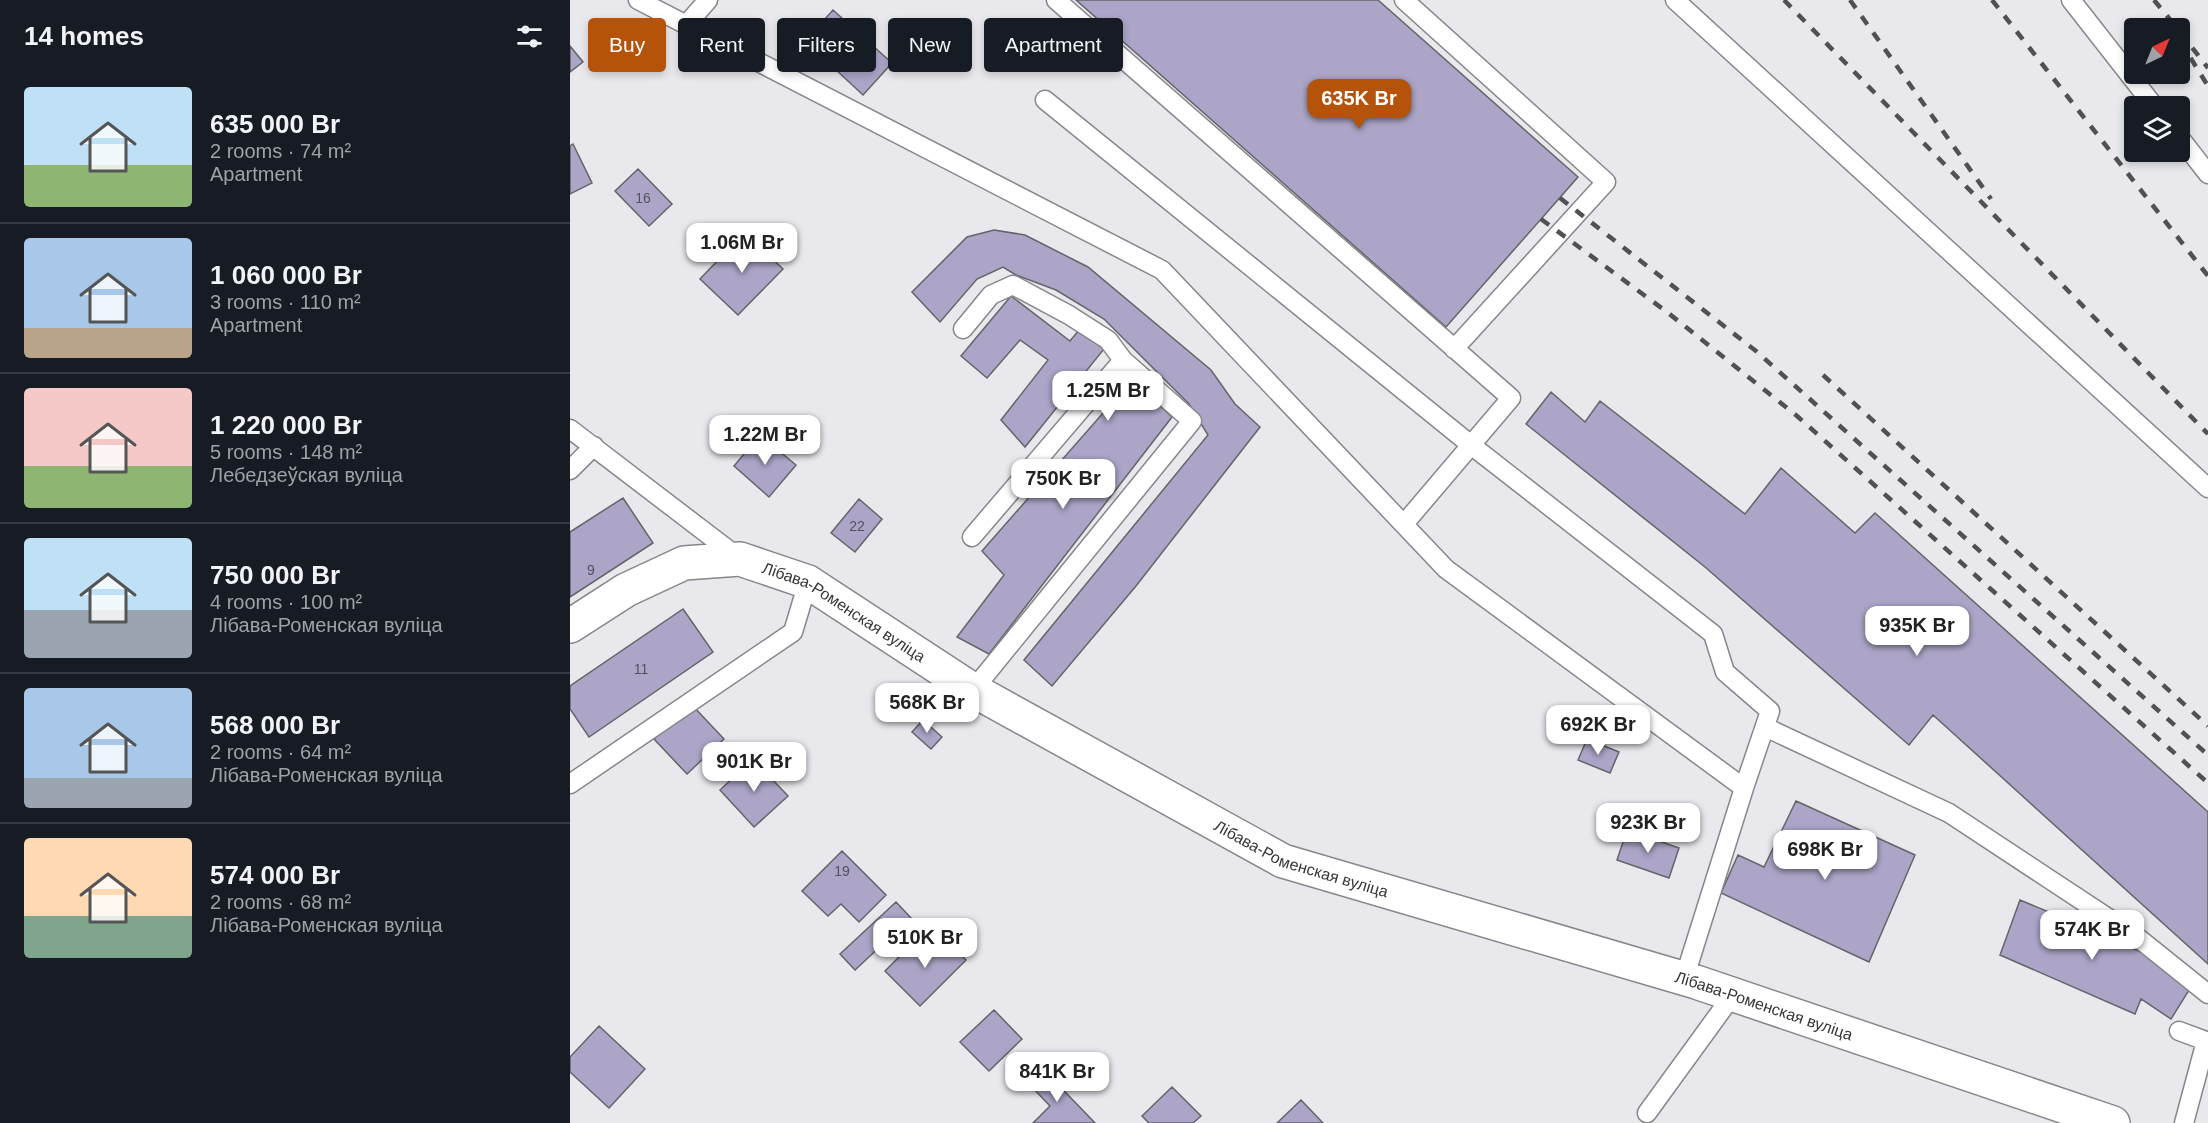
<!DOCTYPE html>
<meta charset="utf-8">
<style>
body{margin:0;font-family:Arial,sans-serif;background:#242831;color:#f1f3f6;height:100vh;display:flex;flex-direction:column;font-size:22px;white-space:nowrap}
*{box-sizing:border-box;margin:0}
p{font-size:20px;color:#9ea1a6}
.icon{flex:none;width:33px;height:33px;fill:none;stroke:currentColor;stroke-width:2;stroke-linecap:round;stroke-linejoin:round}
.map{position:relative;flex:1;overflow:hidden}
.panel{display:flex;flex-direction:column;background:#171b24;width:570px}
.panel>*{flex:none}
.top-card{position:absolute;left:18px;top:18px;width:570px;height:54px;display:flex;gap:12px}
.needle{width:39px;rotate:43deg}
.fabs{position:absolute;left:1554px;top:18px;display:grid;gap:12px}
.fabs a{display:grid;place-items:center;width:66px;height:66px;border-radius:6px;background:#171b24;box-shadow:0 3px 9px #0003;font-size:30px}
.price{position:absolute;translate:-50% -51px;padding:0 14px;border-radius:12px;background:#fff;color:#222;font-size:20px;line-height:39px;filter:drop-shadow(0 2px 3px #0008)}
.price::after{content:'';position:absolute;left:50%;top:36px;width:18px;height:14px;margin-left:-9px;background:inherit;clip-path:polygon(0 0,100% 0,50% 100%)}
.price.selected{background:#b45309;color:#fff}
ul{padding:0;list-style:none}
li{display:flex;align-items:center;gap:18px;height:150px;padding:0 24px}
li+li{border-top:2px solid #363941}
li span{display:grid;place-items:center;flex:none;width:168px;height:120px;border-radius:6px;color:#555}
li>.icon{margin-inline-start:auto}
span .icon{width:72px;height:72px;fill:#fffc;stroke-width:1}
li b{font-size:26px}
h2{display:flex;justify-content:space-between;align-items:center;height:72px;padding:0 24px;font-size:26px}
.tag{padding:0 21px;border-radius:6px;background:#171b24;box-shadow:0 3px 9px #0003;font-size:21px;line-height:54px}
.tag.selected{background:#b45309;color:#fff}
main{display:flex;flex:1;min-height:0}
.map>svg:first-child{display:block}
.building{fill:#aca5c8;stroke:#656468;stroke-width:1.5}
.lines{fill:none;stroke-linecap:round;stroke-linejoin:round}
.service-casing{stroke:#87868b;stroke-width:21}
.secondary-casing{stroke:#87868b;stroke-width:36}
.service{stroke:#fff;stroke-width:18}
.secondary{stroke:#fff;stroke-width:33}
.rail{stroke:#515154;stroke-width:4.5;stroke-dasharray:10 10;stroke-linecap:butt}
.labels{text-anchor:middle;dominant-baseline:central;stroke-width:4.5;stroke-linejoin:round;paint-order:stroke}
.number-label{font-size:14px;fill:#54525c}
.street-label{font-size:16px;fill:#363638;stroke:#fff}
</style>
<main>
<section class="panel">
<h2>14 homes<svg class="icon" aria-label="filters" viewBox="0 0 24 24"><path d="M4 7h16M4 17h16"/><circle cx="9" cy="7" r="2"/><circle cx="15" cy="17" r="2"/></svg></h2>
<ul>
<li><span style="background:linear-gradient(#bfe0f5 65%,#8fb573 0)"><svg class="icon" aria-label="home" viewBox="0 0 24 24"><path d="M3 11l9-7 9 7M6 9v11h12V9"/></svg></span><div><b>635 000 Br</b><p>2 rooms · 74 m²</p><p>Apartment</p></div></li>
<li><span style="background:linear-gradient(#a9c7e8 75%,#b9a48a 0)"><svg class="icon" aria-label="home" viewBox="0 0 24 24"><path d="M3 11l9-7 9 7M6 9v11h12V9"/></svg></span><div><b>1 060 000 Br</b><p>3 rooms · 110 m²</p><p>Apartment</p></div></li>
<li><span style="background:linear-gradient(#f6c9c9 65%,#8fb573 0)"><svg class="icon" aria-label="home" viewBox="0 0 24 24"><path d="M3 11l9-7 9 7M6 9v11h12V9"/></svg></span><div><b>1 220 000 Br</b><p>5 rooms · 148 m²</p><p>Лебедзеўская вуліца</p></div></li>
<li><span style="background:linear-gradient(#bfe0f5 60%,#9aa5b1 0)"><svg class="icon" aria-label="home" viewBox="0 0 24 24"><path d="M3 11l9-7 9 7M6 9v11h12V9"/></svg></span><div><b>750 000 Br</b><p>4 rooms · 100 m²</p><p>Лібава-Роменская вуліца</p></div></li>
<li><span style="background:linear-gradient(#a9c7e8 75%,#9aa5b1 0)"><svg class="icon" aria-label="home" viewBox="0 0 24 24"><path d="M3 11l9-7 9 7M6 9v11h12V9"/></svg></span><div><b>568 000 Br</b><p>2 rooms · 64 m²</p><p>Лібава-Роменская вуліца</p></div></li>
<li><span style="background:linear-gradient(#ffd9b3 65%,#7fa58c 0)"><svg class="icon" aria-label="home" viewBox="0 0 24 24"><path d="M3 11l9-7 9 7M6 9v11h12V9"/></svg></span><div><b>574 000 Br</b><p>2 rooms · 68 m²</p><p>Лібава-Роменская вуліца</p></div></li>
</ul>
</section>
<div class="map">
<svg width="1638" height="1123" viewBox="0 0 1638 1123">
<rect width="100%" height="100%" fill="#e9e8ed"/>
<path class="building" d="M506,0H808L1008,177L876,327Z
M263,10L322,63L293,95L235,41Z
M0,46L13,62L0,72Z
M3,144L22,183L0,194V146Z
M68,169L102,204L79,226L45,191Z
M424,230L455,235L518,267L641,370L665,404L690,427L566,586L482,686L454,660L638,435L619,404L534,319L486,290L446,275L433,267L407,279L370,322L342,292L397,237Z
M175,232L213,269L168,315L130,279Z
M441,296L500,341L509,330L534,349L455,447L431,420L478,360L450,340L417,378L391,356Z
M562,380L602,417L419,654L387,637L434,575L412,551Z
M981,392L1015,422L1030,401L1175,514L1211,468L1285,533L1305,513L1638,812V964L1363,715L1339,745L1135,567L956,424Z
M190,435L226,465L199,497L164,466Z
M53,498L83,543L0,597V532Z
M289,499L312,519L285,552L261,533Z
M113,609L143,652L19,737L0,709V686Z
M121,704L154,739L117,774L84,739Z
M353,720L372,737L361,749L342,732Z
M1017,739L1049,752L1040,773L1008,760Z
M183,759L218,796L184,827L150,790Z
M1226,801L1345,855L1299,962L1151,893L1168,855L1194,867Z
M1057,830L1109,848L1099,878L1047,860Z
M272,851L316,895L289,922L271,904L258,916L232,891Z
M1450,900L1510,925L1513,915L1538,925L1536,936L1588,960L1621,987L1601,1019L1571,999L1565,1014L1430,955Z
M326,902L341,918L285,970L270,954Z
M374,939L396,960L350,1006L315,971L346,940L360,953Z
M424,1010L452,1039L419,1071L390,1042Z
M29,1026L75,1069L39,1108L0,1072V1057Z
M474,1070L525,1123H463L480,1106L459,1084Z
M602,1087L631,1116L623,1123H579L572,1116Z
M731,1100L753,1123H707Z"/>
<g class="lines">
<defs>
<path id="service" d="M68,0L592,270L876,569L1174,788L1114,979
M486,0L941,398L834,524
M834,0L1036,182L884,349
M1105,0L1638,488
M1501,0L1584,106
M116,25L138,0
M475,100L901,445L1143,634L1155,672L1200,711L1174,788
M1610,138L1638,174
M393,329L421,295L443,285L499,315L538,340L553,360L622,421L403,690
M0,429L169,558
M0,470L24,446
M402,537L553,360
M1195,727L1379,813L1567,937L1638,994
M0,784L223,632L238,582
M1609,1031L1636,1041L1614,1123
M1077,1113L1162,996"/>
<g id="secondary">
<path id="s1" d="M0,626L56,590L114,563L170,559L238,582L403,690L713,861L1126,982L1543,1123"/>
</g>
</defs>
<use href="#service" class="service-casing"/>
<use href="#secondary" class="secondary-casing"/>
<use href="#service" class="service"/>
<use href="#secondary" class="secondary"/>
<path class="rail" d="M1214,0L1638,434
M1280,0L1421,199
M1422,0L1638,276
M1584,0L1607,28
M1610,32L1638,68
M1610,41L1638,86
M990,198L1186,351L1638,755
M971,219L1097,312L1227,416L1638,783
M1253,375L1638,726"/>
</g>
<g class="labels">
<g class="number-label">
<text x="73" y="198">16</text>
<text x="287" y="526">22</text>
<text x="21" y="570">9</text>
<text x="71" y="669">11</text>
<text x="272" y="871">19</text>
</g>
<g class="street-label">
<text stroke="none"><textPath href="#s1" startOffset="304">Лібава-Роменская вуліца</textPath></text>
<text stroke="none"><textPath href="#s1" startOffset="826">Лібава-Роменская вуліца</textPath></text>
<text stroke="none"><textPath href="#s1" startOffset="1312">Лібава-Роменская вуліца</textPath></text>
</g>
</g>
</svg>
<div class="fabs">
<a><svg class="needle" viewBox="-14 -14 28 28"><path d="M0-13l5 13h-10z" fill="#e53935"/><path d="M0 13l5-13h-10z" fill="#9ea1a6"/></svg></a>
<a><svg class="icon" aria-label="layers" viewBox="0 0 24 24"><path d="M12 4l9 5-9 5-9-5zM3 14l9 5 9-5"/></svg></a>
</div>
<b class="price selected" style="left:789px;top:130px">635K Br</b>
<b class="price" style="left:172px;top:274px">1.06M Br</b>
<b class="price" style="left:538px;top:422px">1.25M Br</b>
<b class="price" style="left:195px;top:466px">1.22M Br</b>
<b class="price" style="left:493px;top:510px">750K Br</b>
<b class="price" style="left:1347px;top:657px">935K Br</b>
<b class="price" style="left:357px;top:734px">568K Br</b>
<b class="price" style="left:1028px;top:756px">692K Br</b>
<b class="price" style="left:184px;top:793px">901K Br</b>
<b class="price" style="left:1078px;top:854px">923K Br</b>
<b class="price" style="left:1255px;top:881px">698K Br</b>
<b class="price" style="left:1522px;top:961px">574K Br</b>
<b class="price" style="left:355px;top:969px">510K Br</b>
<b class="price" style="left:487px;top:1103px">841K Br</b>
<div class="top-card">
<a class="tag selected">Buy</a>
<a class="tag">Rent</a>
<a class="tag">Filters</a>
<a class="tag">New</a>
<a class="tag">Apartment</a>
</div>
</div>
</main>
